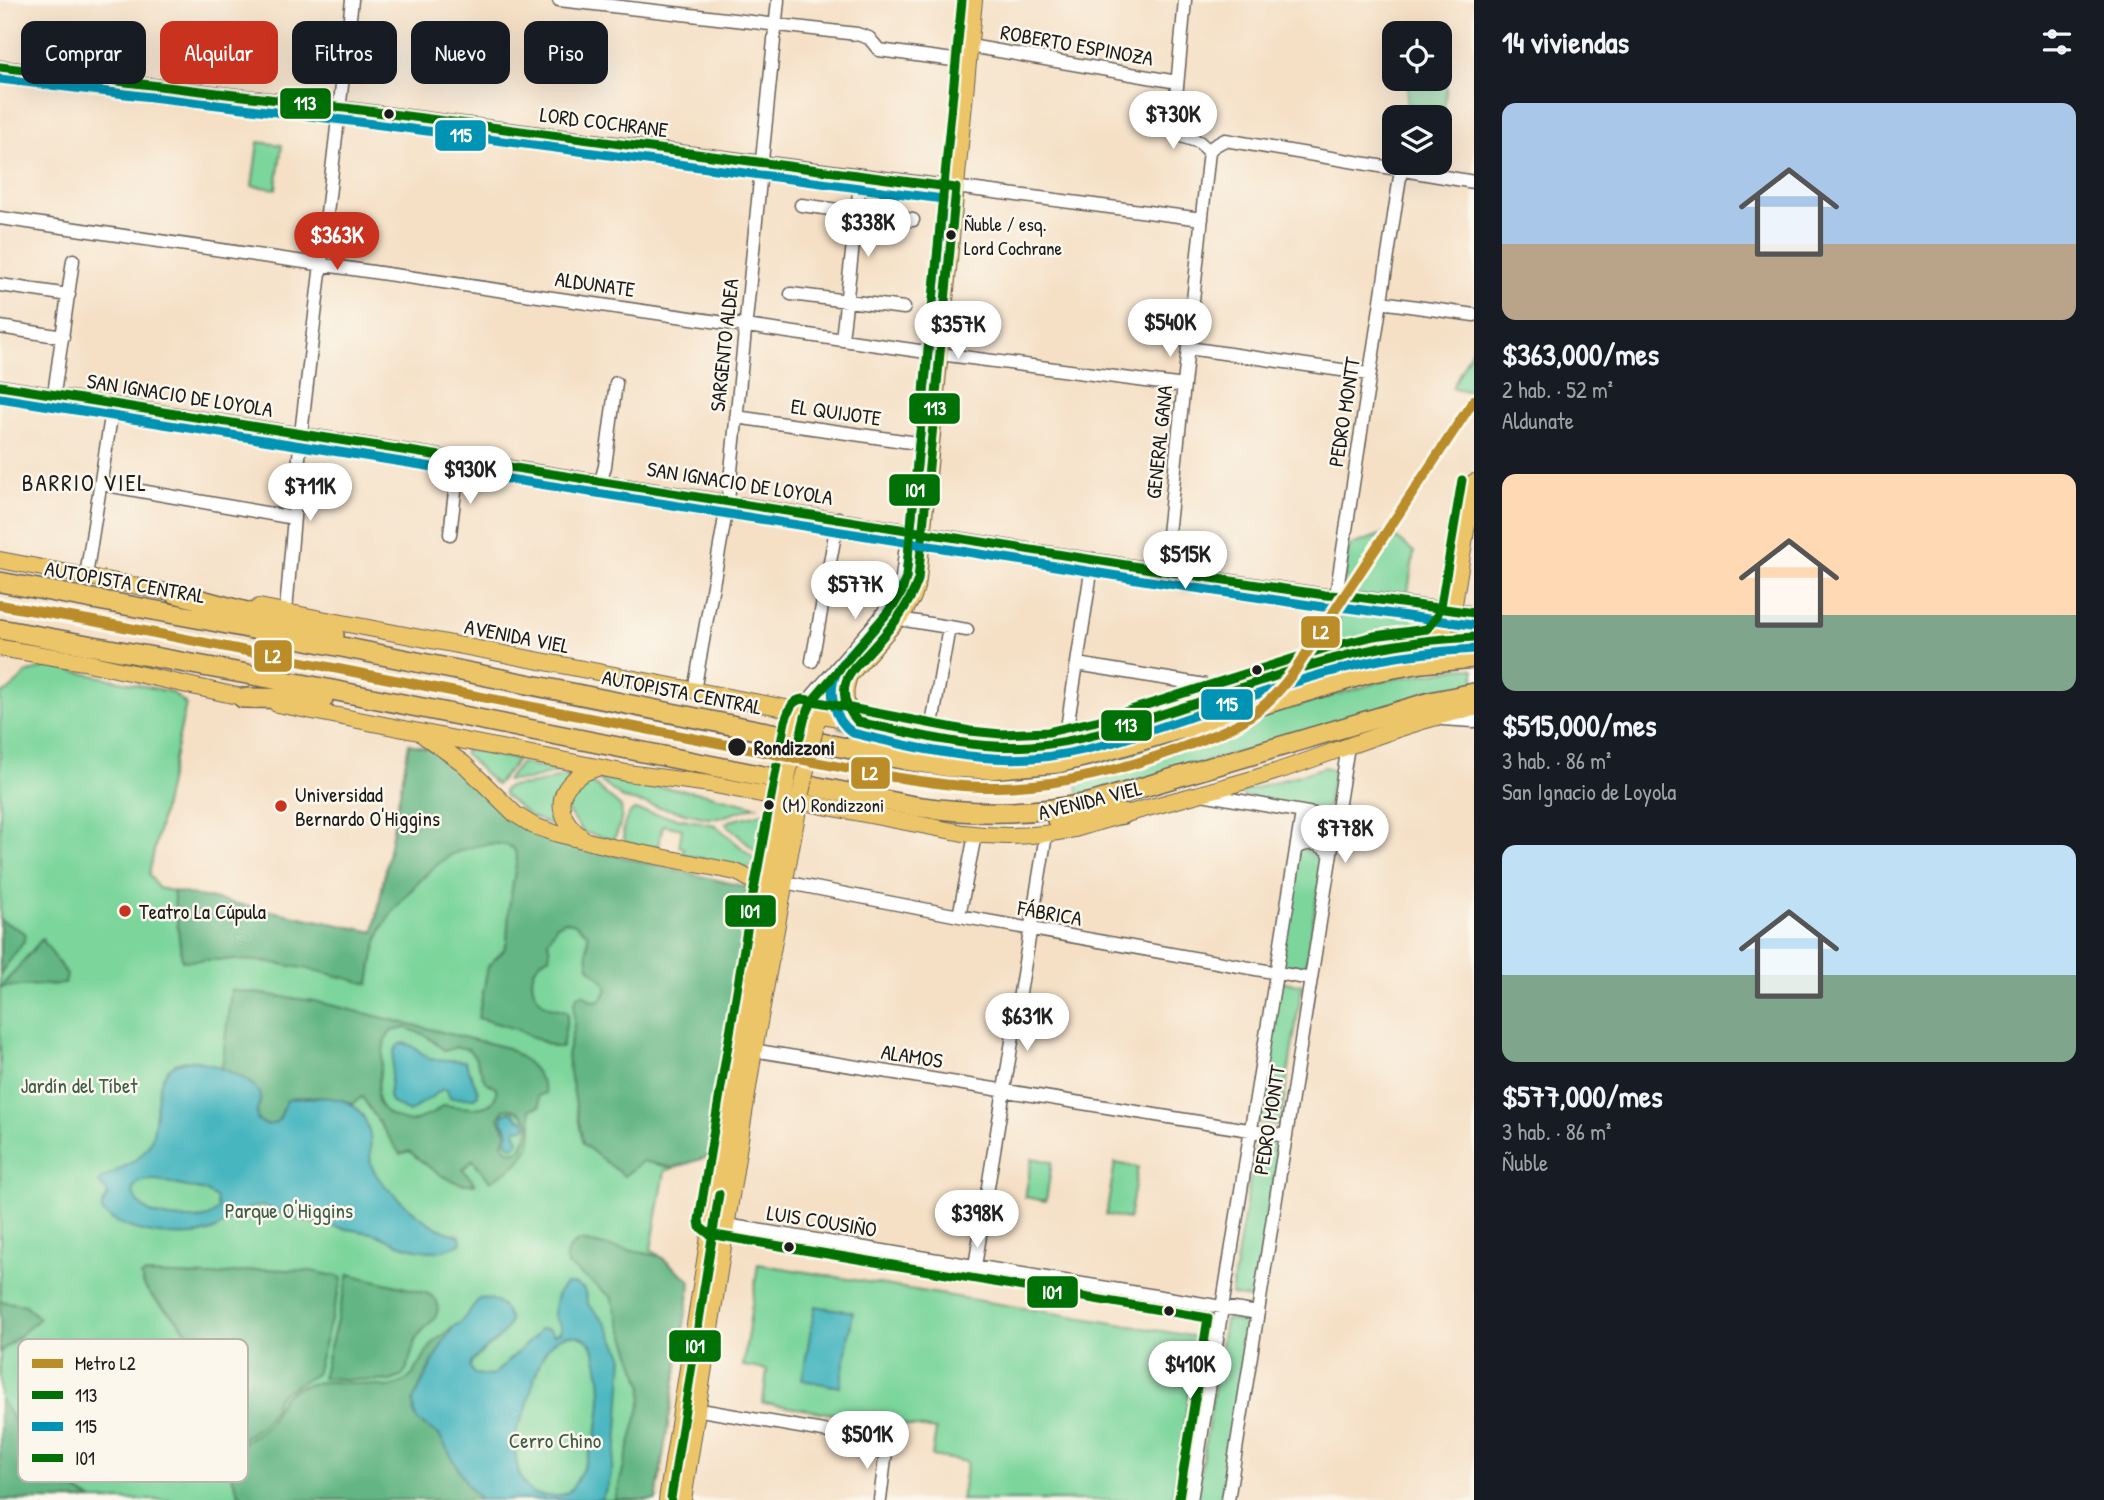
<!DOCTYPE html>
<html lang="es">
<meta charset="utf-8">
<style>
body{margin:0;font-family:"Patrick Hand",sans-serif;background:#242831;color:#f1f3f6;height:100vh;display:flex;flex-direction:column;font-size:26px;white-space:nowrap}
*{box-sizing:border-box;margin:0}
p{font-size:23px;color:#9ea1a6}
.icon{flex:none;width:38px;height:38px;fill:none;stroke:currentColor;stroke-width:2;stroke-linecap:round;stroke-linejoin:round}
.map{position:relative;flex:1;overflow:hidden}
.details{display:flex;flex-direction:column;background:#171b24;width:630px}
.details>*{flex:none}
.hud{position:absolute;left:21px;top:21px;width:665px;height:63px;display:flex;gap:14px}
.tools{position:absolute;left:1382px;top:21px;display:grid;gap:14px}
.tools a{display:grid;place-items:center;width:70px;height:70px;border-radius:14px;background:#171b24;box-shadow:0 7px 28px #0002;font-size:35px}
.price{position:absolute;translate:-50% -60px;padding:0 16px;border-radius:24px;background:#fff;color:#222;font-size:23px;line-height:46px;filter:drop-shadow(0 2px 4px #0008)}
.price::after{content:'';position:absolute;left:50%;top:42px;width:21px;height:16px;margin-left:-10px;background:inherit;clip-path:polygon(0 0,100% 0,50% 100%)}
.price.active{background:#c8321e;color:#fff}
ul{padding:0;list-style:none}
li{display:grid;align-content:center;gap:14px;height:371px;padding:0 28px}
li span{display:grid;place-items:center;height:217px;border-radius:14px;color:#555}
li>.icon{margin-inline-start:auto}
span .icon{width:126px;height:126px;fill:#fffc;stroke-width:1}
li b{font-size:30px}
h2{display:flex;justify-content:space-between;align-items:center;height:84px;padding:0 28px;font-size:30px}
.pill{padding:0 24px;border-radius:14px;background:#171b24;box-shadow:0 7px 28px #0002;font-size:24px;line-height:63px}
.pill.active{background:#c8321e;color:#fff}
main{display:flex;flex:1;min-height:0}
.map>svg:first-child{display:block}
.green{fill:#7bd59b;stroke:#4c785c;stroke-width:2}
.forest{fill:#64b683;stroke:#406950;stroke-width:2;fill-rule:evenodd}
.water{fill:#47b6bf;stroke:#32696e;stroke-width:2;fill-rule:evenodd}
.lines{fill:none;stroke-linecap:round;stroke-linejoin:round}
.minor-casing{stroke:#686158;stroke-width:15}
.major-casing{stroke:#686158;stroke-width:18}
.highway-casing{stroke:#686158;stroke-width:22}
.minor{stroke:#fff;stroke-width:12}
.major{stroke:#edc569;stroke-width:16}
.highway{stroke:#edc569;stroke-width:19}
.major-bridge-casing{stroke:#686158;stroke-width:18;stroke-linecap:butt}
.major-bridge{stroke:#edc569;stroke-width:16}
.bus-1-casing{stroke:#fbf7ec;stroke-width:14}
.bus-2-casing{stroke:#fbf7ec;stroke-width:14}
.bus-3-casing{stroke:#fbf7ec;stroke-width:14}
.bus-1{stroke:#007106;stroke-width:9}
.bus-2{stroke:#0093b3;stroke-width:9}
.bus-3{stroke:#007106;stroke-width:9}
.metro-1-casing{stroke:#fbf7ec;stroke-width:16}
.metro-1{stroke:#bb8d29;stroke-width:10}
.bus-dot{fill:#1c1c1c;stroke:#fbf7ec;stroke-width:2.5}
.poi-dot{fill:#c8321e;stroke:#fbf7ec;stroke-width:2.5}
.labels{text-anchor:middle;dominant-baseline:central;stroke-width:5;stroke-linejoin:round;paint-order:stroke}
.bus-label{font-size:19px;fill:#1c1c1c;stroke:#fbf7ec;text-anchor:start}
.street-label{font-size:21px;fill:#1c1c1c;stroke:#fbf7ec}
.stop-label{font-size:21px;font-weight:bold;fill:#1c1c1c;stroke:#fbf7ec;text-anchor:start}
.poi-label{font-size:21px;fill:#1c1c1c;stroke:#fbf7ec;text-anchor:start}
.park-label{font-size:21px;fill:#3d5d48;stroke:#fbf7ec}
.neighbourhood-label{font-size:23px;letter-spacing:2px;fill:#1c1c1c;stroke:#fbf7ec}
.key{fill:#fbf7ec;stroke:#b8b5ae;stroke-width:2}
.key-label{font-size:19px;fill:#1c1c1c}
.line-badge{stroke:#fbf7ec;stroke-width:2.5}
.badge-label{font-size:19px;text-anchor:middle;font-weight:bold;fill:#fff}
</style>
<main>
<div class="map">
<svg width="1474" height="1500" viewBox="0 0 1474 1500">
<rect width="100%" height="100%" fill="#fbf7ec"/>
<filter id="ink" filterUnits="userSpaceOnUse"><feTurbulence type="fractalNoise" baseFrequency=".0143" numOctaves="2"/><feDisplacementMap in="SourceGraphic" scale="14" xChannelSelector="R" yChannelSelector="G"/><feConvolveMatrix kernelMatrix="1 2 1 2 8 2 1 2 1" color-interpolation-filters="sRGB"/></filter>
<filter id="wash" filterUnits="userSpaceOnUse"><feTurbulence type="fractalNoise" baseFrequency=".00686" numOctaves="4" result="noise"/><feDisplacementMap in="SourceGraphic" scale="28" xChannelSelector="R" yChannelSelector="G"/><feGaussianBlur stdDeviation="1.57" result="paint"/><feColorMatrix in="noise" values="0 0 0 0 0 0 0 0 0 0 0 0 0 0 0 0 0 1.4 0 .05"/><feComposite in="paint" operator="in"/></filter>
<g filter="url(#wash)">
<rect width="100%" height="100%" fill="#f5e0c6"/>
<path class="green" d="M1409,81L1447,86L1444,109L1406,104Z
M258,142L282,145L276,189L252,186Z
M1474,345V392L1452,388Z
M1389,532L1414,552L1405,612L1443,617L1426,635L1334,653L1349,546Z
M50,666L171,692L186,704L149,874L158,888L374,932L409,744L429,749L553,840L746,887L754,902L713,1155L665,1171L651,1249L691,1281L656,1500H0V695L12,688L26,673Z
M1463,668L1474,669V687L1079,797L1074,770L1387,680Z
M840,725L967,751L913,748L839,727Z
M467,749L516,759L517,761L496,785L465,754L464,752Z
M521,763L561,771L527,780L506,781Z
M1325,767L1331,769L1334,773L1327,809L1323,811L1242,796L1243,792Z
M572,774L557,828L530,816L504,795V790L507,787L536,784Z
M587,778L621,807C623,817 619,833 612,840L583,832L566,809L570,792Z
M596,778L702,793L756,806L719,818H707L624,799Z
M634,810L715,825L756,860L747,869L682,854L684,848L679,846L682,829L663,825L658,846H641L626,843C620,833 625,816 634,810Z
M772,811L764,851L760,855L726,824L729,821Z
M1303,820L1329,824L1305,970L1279,966Z
M1278,981L1302,985L1280,1126L1256,1122Z
M1257,1137L1280,1140L1255,1299L1231,1295Z
M1032,1158L1052,1162L1046,1201L1025,1197Z
M1115,1163L1138,1167L1129,1219L1106,1215Z
M758,1264L1198,1337L1172,1500H961L967,1462L932,1456L936,1430L763,1403L767,1370L743,1366Z
M1228,1319L1247,1323L1248,1326L1221,1500H1196L1225,1320Z"/>
<path class="forest" d="M409,744L429,749L456,766L553,840L746,887L754,902L713,1155L672,1168L643,1161L624,1176L583,1144L567,1056L574,1025V1005L577,996L583,994L592,1001L600,1000C616,984 598,978 589,967L587,953L588,934L575,924L565,921L557,925L548,941L550,951L549,957C528,964 527,991 544,1004C550,1009 559,1008 566,1011L568,1014L562,1047H554L516,1029L478,1018L488,966L504,950L507,942L509,907L517,858L514,849C498,838 467,847 451,855C431,866 390,910 381,931C374,947 372,966 369,984C327,973 285,962 241,960C221,959 202,960 182,961L173,891L374,932Z
M0,920L24,932L26,935L24,941L0,974Z
M42,939L67,975L65,984L1,987Z
M231,990L314,1001L508,1048C529,1062 538,1069 546,1093L538,1096L540,1106L530,1109C538,1150 524,1162 490,1181L473,1160L463,1169L475,1184C450,1187 427,1166 409,1151L400,1154L362,1097L352,1104C342,1097 303,1095 292,1099C280,1103 282,1134 262,1123C259,1122 256,1119 256,1115C255,1109 258,1103 260,1098L250,1083L222,1068ZM406,1028L425,1035L445,1051L457,1047L468,1049L476,1059L485,1081L496,1088C499,1116 459,1107 443,1105L434,1113L411,1122C395,1119 377,1111 377,1094L385,1039L392,1031ZM511,1108C538,1120 530,1128 521,1149C514,1153 507,1152 503,1144L506,1132L499,1118L504,1109Z
M580,1241L659,1256L691,1281L656,1500H615L642,1399L643,1387L611,1297L567,1264C563,1253 570,1246 580,1241Z
M266,1269L311,1271L341,1277L342,1280L316,1374L282,1393L277,1398L273,1411L262,1425L224,1451C220,1445 219,1438 217,1431C214,1424 209,1418 208,1410C203,1385 202,1359 189,1336C178,1313 146,1302 141,1276L145,1274L209,1276Z
M349,1274L426,1293C433,1296 439,1300 438,1309C437,1320 424,1327 418,1336C411,1347 412,1362 404,1373C401,1378 396,1379 390,1381L322,1378Z
M0,1301L26,1305L39,1319L0,1352Z
M453,1327L429,1368L413,1401L422,1424L434,1430L439,1435L469,1486L480,1500H251L239,1495L225,1458C236,1443 254,1438 267,1425C275,1417 277,1403 283,1397C310,1373 355,1384 388,1387C414,1382 415,1370 428,1350C434,1341 444,1333 453,1327Z
M0,1398C24,1436 51,1481 93,1500H0Z"/>
<path class="water" d="M404,1043L412,1046L430,1059L465,1061L478,1091V1095L474,1098H450L447,1090L443,1089L409,1112L392,1103L389,1097L394,1052L398,1045Z
M195,1060C210,1064 261,1079 260,1099C260,1107 254,1111 258,1120L266,1125C283,1124 281,1112 287,1100L291,1099C326,1097 361,1091 370,1135C372,1145 368,1157 372,1167C380,1186 421,1220 440,1229C446,1232 453,1234 460,1236L461,1243C436,1260 399,1246 376,1234C348,1229 319,1225 291,1218C281,1215 273,1206 262,1206C242,1206 231,1222 214,1230C187,1242 122,1234 102,1211V1206L108,1195L106,1191L99,1183L100,1180C118,1169 142,1162 151,1140C159,1121 152,1076 174,1065C180,1061 188,1061 195,1060ZM156,1180L205,1191L216,1198L218,1209C210,1220 199,1219 187,1219C176,1219 164,1218 154,1214C130,1202 122,1179 156,1180Z
M510,1111L513,1112L519,1119L525,1120L527,1125L524,1128L516,1129L515,1132L518,1137L519,1142L512,1147L506,1142L509,1132L502,1121L503,1114Z
M567,1284H575L584,1289L588,1304L606,1324L623,1355L617,1445L609,1483L601,1500H480L469,1487L439,1435L418,1421L414,1413L413,1401L442,1344L453,1327L461,1322L479,1299C494,1296 505,1306 510,1320C504,1341 483,1347 471,1363L470,1368L474,1374L492,1376L534,1337L540,1329H549L554,1335L560,1332L561,1326L554,1317C554,1305 556,1289 567,1284ZM568,1335C575,1335 582,1336 588,1341C594,1347 596,1357 598,1366C606,1403 598,1441 580,1474C577,1480 574,1487 569,1491C563,1496 555,1497 548,1496C541,1496 534,1495 529,1490C515,1477 513,1446 517,1429C519,1422 524,1417 526,1410C534,1385 538,1341 568,1335Z
M815,1306L853,1312L840,1387L802,1380Z"/>
</g>
<g filter="url(#ink)">
<g class="lines">
<defs>
<path id="minor" d="M559,0L857,34L869,38L879,50L968,62
M1185,0L1173,130L1175,134L1199,142L1209,151
M970,46L1177,82
M0,67L353,109L1202,219
M1209,151L1214,146L1225,140L1474,182
M801,205L913,220
M0,218L940,354L1184,386
M0,285L69,295
M791,294L904,308
M1381,302L1474,315
M0,327L63,337
M842,339L861,175
M1188,348L1369,374
M0,386L1164,571L1325,595L1350,596L1474,613
M54,394L73,260
M736,417L931,445
M601,481L605,466L616,383
M101,484L294,518
M450,534L459,458
M1164,571L1209,151
M86,576L113,404
M286,611L301,434L352,0
M899,619L967,630
M812,661L838,518
M1326,661L1401,170
M1077,664L1205,685
M694,691L728,501L778,0
M802,711L813,695L879,619L897,592L902,578L908,529
M1442,719L1474,721
M930,736L949,627
M1065,741L1093,559
M1202,794L1336,818
M1296,849C1308,840 1321,843 1330,854
M784,882L959,916L1311,979
M959,916L975,835
M746,1049L1286,1136
M720,1224L1258,1313
M975,1266L1046,835
M689,1408L887,1442L880,1500
M1191,1500L1302,813
M1228,1500L1348,746"/>
<path id="major" d="M0,560L185,595
M259,607L952,740C1032,755 1089,737 1165,712C1219,695 1273,676 1327,660C1375,647 1424,640 1474,637
M1434,640L1446,625L1453,610L1474,482
M0,648L84,662L255,700
M849,676C843,694 844,708 858,722
M277,704L627,773L710,784L963,833C1001,838 1037,837 1075,829C1141,808 1209,793 1275,772C1341,750 1406,722 1474,708
M816,723L828,700L904,612L913,597L918,580L974,0
M424,736L463,763L515,814L534,826L558,834L616,848L736,872C752,879 759,885 764,902
M583,838C548,813 558,779 597,768
M667,1500L739,1048L785,791
M683,1500L754,1050L801,793"/>
<path id="highway" d="M0,582L207,620L906,760L951,767L990,769L1058,763L1099,753L1373,672L1422,663L1474,658
M175,593L334,635
M0,629L302,684L914,806C975,815 1033,815 1093,802L1430,702L1474,693
M243,698L323,699
M1057,820L1123,814"/>
</defs>
<use href="#minor" class="minor-casing"/>
<use href="#major" class="major-casing"/>
<use href="#highway" class="highway-casing"/>
<use href="#minor" class="minor"/>
<use href="#major" class="major"/>
<use href="#highway" class="highway"/>
<defs>
<path id="major-bridge" d="M785,791L797,724
M801,793L815,728"/>
</defs>
<use href="#major-bridge" class="major-bridge-casing"/>
<use href="#major-bridge" class="major-bridge"/>
<defs>
<path id="bus-1" d="M0,67L353,109L956,188L918,580C908,609 889,630 869,652C861,661 850,670 846,682C841,697 848,711 858,722C915,734 973,750 1031,746C1088,742 1142,720 1196,703C1254,683 1313,662 1374,649C1407,642 1440,639 1474,637
M0,386L1164,571L1325,595L1350,596L1474,613"/>
<path id="bus-2" d="M0,79L351,121L943,199L906,577C897,606 876,627 856,649C850,656 843,662 838,670C826,691 834,720 853,733C911,747 973,762 1032,758C1088,754 1143,733 1196,715C1256,695 1316,673 1379,660C1410,654 1442,651 1474,649
M0,398L1162,583L1323,607L1349,608L1472,625"/>
<path id="bus-3" d="M800,737L805,717L813,700L894,605L902,592L906,578L962,0
M671,1498L719,1194
M1179,1498L1208,1318L709,1234L700,1227L699,1220L752,900L785,721C789,711 791,700 803,699L970,731L1001,734L1048,732L1096,721L1323,649L1374,636L1427,629L1436,618L1441,606L1462,480"/>
</defs>
<use href="#bus-1" class="bus-1-casing"/>
<use href="#bus-2" class="bus-2-casing"/>
<use href="#bus-3" class="bus-3-casing"/>
<use href="#bus-1" class="bus-1"/>
<use href="#bus-2" class="bus-2"/>
<use href="#bus-3" class="bus-3"/>
<defs>
<path id="metro-1" d="M0,605L88,620L886,776C923,781 960,788 998,787C1063,786 1125,769 1186,746C1209,737 1233,729 1253,714C1269,703 1282,688 1294,672L1474,400"/>
</defs>
<use href="#metro-1" class="metro-1-casing"/>
<use href="#metro-1" class="metro-1"/>
</g>
</g>
<g class="bus-dot">
<circle cx="389" cy="114" r="6"/>
<circle cx="951" cy="235" r="6"/>
<circle cx="1257" cy="670" r="6"/>
<circle cx="737" cy="747" r="10"/>
<circle cx="769" cy="805" r="6"/>
<circle cx="789" cy="1247" r="6"/>
<circle cx="1169" cy="1311" r="6"/>
</g>
<g class="poi-dot">
<circle cx="281" cy="806" r="7"/>
<circle cx="125" cy="911" r="7"/>
</g>
<g class="labels">
<g class="bus-label">
<text x="964" y="224">Ñuble / esq.<tspan x="964" dy="24">Lord Cochrane</tspan></text>
<text x="782" y="805">(M) Rondizzoni</text>
</g>
<g class="street-label">
<text transform="translate(1077 45) rotate(10)">ROBERTO ESPINOZA</text>
<text transform="translate(604 122) rotate(7)">LORD COCHRANE</text>
<text transform="translate(595 284) rotate(8)">ALDUNATE</text>
<text transform="translate(724 345) rotate(-84)">SARGENTO ALDEA</text>
<text transform="translate(180 395) rotate(9)">SAN IGNACIO DE LOYOLA</text>
<text transform="translate(836 412) rotate(8)">EL QUIJOTE</text>
<text transform="translate(1344 412) rotate(-81)">PEDRO MONTT</text>
<text transform="translate(1159 442) rotate(-84)">GENERAL GANA</text>
<text transform="translate(740 483) rotate(9)">SAN IGNACIO DE LOYOLA</text>
<text transform="translate(125 582) rotate(10)">AUTOPISTA CENTRAL</text>
<text transform="translate(517 636) rotate(11)">AVENIDA VIEL</text>
<text transform="translate(682 692) rotate(11)">AUTOPISTA CENTRAL</text>
<text transform="translate(1090 800) rotate(-14)">AVENIDA VIEL</text>
<text transform="translate(1050 913) rotate(10)">FÁBRICA</text>
<text transform="translate(912 1056) rotate(9)">ALAMOS</text>
<text transform="translate(1269 1120) rotate(-81)">PEDRO MONTT</text>
<text transform="translate(822 1221) rotate(9)">LUIS COUSIÑO</text>
</g>
<g class="stop-label">
<text x="754" y="747">Rondizzoni</text>
</g>
<g class="poi-label">
<text x="295" y="794">Universidad<tspan x="295" dy="24">Bernardo O'Higgins</tspan></text>
<text x="139" y="911">Teatro La Cúpula</text>
</g>
<g class="park-label">
<text x="79" y="1085">Jardín del Tíbet</text>
<text x="289" y="1210">Parque O'Higgins</text>
<text x="555" y="1440">Cerro Chino</text>
</g>
<g class="neighbourhood-label">
<text x="85" y="482">BARRIO VIEL</text>
</g>
</g>
<rect x="18" y="1339" width="230" height="143" rx="10" class="key"/>
<rect x="32" y="1359" width="31" height="9" fill="#bb8d29"/>
<rect x="32" y="1391" width="31" height="8" fill="#007106"/>
<rect x="32" y="1422" width="31" height="9" fill="#0093b3"/>
<rect x="32" y="1454" width="31" height="8" fill="#007106"/>
<g class="key-label">
<text x="75" y="1370">Metro L2</text>
<text x="75" y="1402">113</text>
<text x="75" y="1433">115</text>
<text x="75" y="1465">I01</text>
</g>
<g class="line-badge">
<rect x="279" y="87" width="53" height="33" rx="7" fill="#007106"/>
<rect x="434" y="119" width="53" height="33" rx="7" fill="#0093b3"/>
<rect x="908" y="392" width="53" height="33" rx="7" fill="#007106"/>
<rect x="888" y="473" width="53" height="34" rx="7" fill="#007106"/>
<rect x="1300" y="615" width="41" height="34" rx="7" fill="#bb8d29"/>
<rect x="253" y="639" width="40" height="34" rx="7" fill="#bb8d29"/>
<rect x="1200" y="688" width="54" height="33" rx="7" fill="#0093b3"/>
<rect x="1100" y="709" width="53" height="33" rx="7" fill="#007106"/>
<rect x="850" y="756" width="41" height="34" rx="7" fill="#bb8d29"/>
<rect x="724" y="894" width="53" height="34" rx="7" fill="#007106"/>
<rect x="1026" y="1275" width="53" height="34" rx="7" fill="#007106"/>
<rect x="668" y="1329" width="54" height="34" rx="7" fill="#007106"/>
</g>
<g class="badge-label">
<text x="305" y="110">113</text>
<text x="461" y="142">115</text>
<text x="935" y="415">113</text>
<text x="915" y="497">I01</text>
<text x="1321" y="639">L2</text>
<text x="273" y="663">L2</text>
<text x="1227" y="711">115</text>
<text x="1126" y="732">113</text>
<text x="870" y="780">L2</text>
<text x="750" y="918">I01</text>
<text x="1052" y="1299">I01</text>
<text x="695" y="1353">I01</text>
</g>
</svg>
<div class="tools">
<a><svg class="icon" aria-label="locate" viewBox="0 0 24 24"><circle cx="12" cy="12" r="6"/><path d="M12 2v4M12 18v4M2 12h4M18 12h4"/></svg></a>
<a><svg class="icon" aria-label="layers" viewBox="0 0 24 24"><path d="M12 4l9 5-9 5-9-5zM3 14l9 5 9-5"/></svg></a>
</div>
<b class="price" style="left:1173px;top:151px">$730K</b>
<b class="price" style="left:868px;top:259px">$338K</b>
<b class="price active" style="left:337px;top:272px">$363K</b>
<b class="price" style="left:1170px;top:359px">$540K</b>
<b class="price" style="left:958px;top:361px">$357K</b>
<b class="price" style="left:470px;top:506px">$930K</b>
<b class="price" style="left:310px;top:523px">$711K</b>
<b class="price" style="left:1185px;top:591px">$515K</b>
<b class="price" style="left:855px;top:621px">$577K</b>
<b class="price" style="left:1345px;top:865px">$778K</b>
<b class="price" style="left:1027px;top:1053px">$631K</b>
<b class="price" style="left:977px;top:1250px">$398K</b>
<b class="price" style="left:1190px;top:1401px">$410K</b>
<b class="price" style="left:867px;top:1471px">$501K</b>
<div class="hud">
<a class="pill">Comprar</a>
<a class="pill active">Alquilar</a>
<a class="pill">Filtros</a>
<a class="pill">Nuevo</a>
<a class="pill">Piso</a>
</div>
</div>
<section class="details">
<h2>14 viviendas<svg class="icon" aria-label="filters" viewBox="0 0 24 24"><path d="M4 7h16M4 17h16"/><circle cx="9" cy="7" r="2"/><circle cx="15" cy="17" r="2"/></svg></h2>
<ul>
<li><span style="background:linear-gradient(#a9c7e8 65%,#b9a48a 0)"><svg class="icon" aria-label="home" viewBox="0 0 24 24"><path d="M3 11l9-7 9 7M6 9v11h12V9"/></svg></span><div><b>$363,000/mes</b><p>2 hab. · 52 m²</p><p>Aldunate</p></div></li>
<li><span style="background:linear-gradient(#ffd9b3 65%,#7fa58c 0)"><svg class="icon" aria-label="home" viewBox="0 0 24 24"><path d="M3 11l9-7 9 7M6 9v11h12V9"/></svg></span><div><b>$515,000/mes</b><p>3 hab. · 86 m²</p><p>San Ignacio de Loyola</p></div></li>
<li><span style="background:linear-gradient(#bfe0f5 60%,#7fa58c 0)"><svg class="icon" aria-label="home" viewBox="0 0 24 24"><path d="M3 11l9-7 9 7M6 9v11h12V9"/></svg></span><div><b>$577,000/mes</b><p>3 hab. · 86 m²</p><p>Ñuble</p></div></li>
</ul>
</section>
</main>
